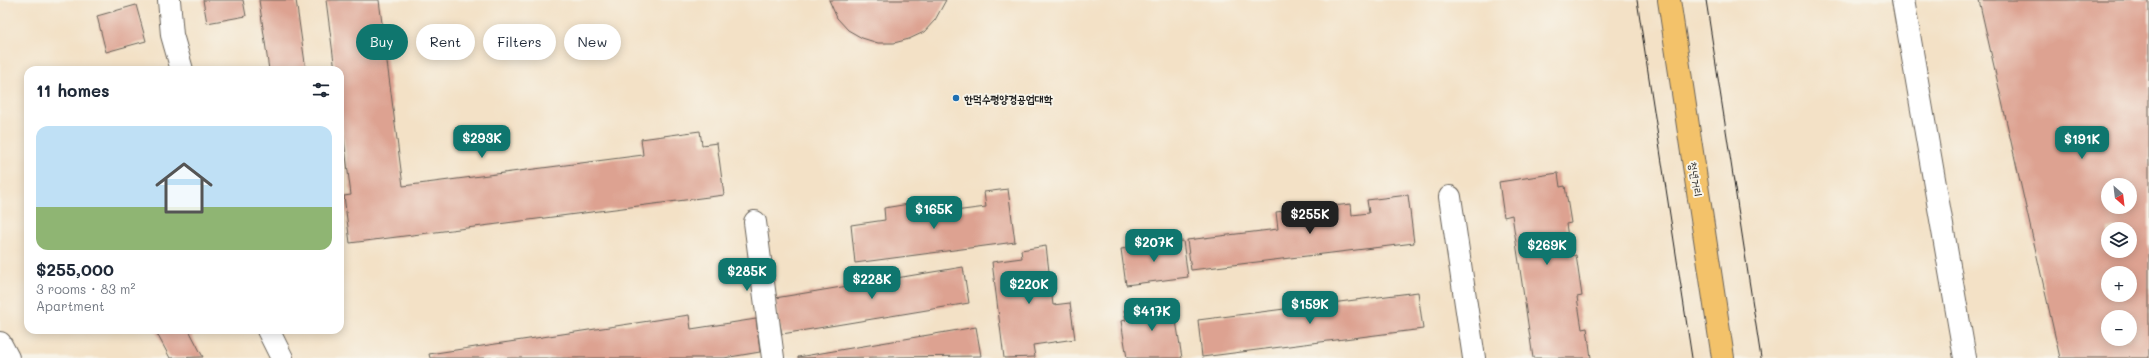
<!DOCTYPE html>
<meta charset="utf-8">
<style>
body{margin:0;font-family:Mali,"Poor Story",sans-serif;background:#f2f2f3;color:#1f2937;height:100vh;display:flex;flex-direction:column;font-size:15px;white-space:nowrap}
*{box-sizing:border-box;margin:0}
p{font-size:13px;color:#747a83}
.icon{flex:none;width:22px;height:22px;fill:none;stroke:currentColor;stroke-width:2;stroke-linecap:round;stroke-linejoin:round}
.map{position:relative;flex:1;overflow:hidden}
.details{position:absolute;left:24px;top:66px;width:320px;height:268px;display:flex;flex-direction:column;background:#fff;border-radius:12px;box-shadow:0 2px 10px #0003}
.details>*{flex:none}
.banner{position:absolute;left:356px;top:24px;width:380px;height:36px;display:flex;gap:8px}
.needle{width:26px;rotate:152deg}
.controls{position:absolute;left:2101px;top:178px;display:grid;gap:8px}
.controls a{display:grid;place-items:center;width:36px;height:36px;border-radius:50%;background:#fff;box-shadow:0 2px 10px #0003;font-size:20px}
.price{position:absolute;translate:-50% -34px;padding:0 9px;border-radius:8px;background:#0f766e;color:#fff;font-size:13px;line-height:26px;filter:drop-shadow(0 1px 2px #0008)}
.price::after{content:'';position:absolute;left:50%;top:24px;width:12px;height:9px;margin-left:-6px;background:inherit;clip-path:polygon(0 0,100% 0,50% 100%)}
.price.current{background:#222;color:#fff}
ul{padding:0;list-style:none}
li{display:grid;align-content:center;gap:8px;height:212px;padding:0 12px}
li+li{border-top:1px solid #e0e1e3}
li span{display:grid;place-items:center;height:124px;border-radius:12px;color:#555}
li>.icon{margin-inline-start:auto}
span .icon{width:72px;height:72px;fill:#fffc;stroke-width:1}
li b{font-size:17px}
h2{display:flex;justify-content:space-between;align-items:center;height:48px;padding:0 12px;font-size:17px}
.chip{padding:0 14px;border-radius:18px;background:#fff;box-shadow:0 2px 10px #0003;font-size:14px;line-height:36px}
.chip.current{background:#0f766e;color:#fff}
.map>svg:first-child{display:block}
.building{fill:#dda291;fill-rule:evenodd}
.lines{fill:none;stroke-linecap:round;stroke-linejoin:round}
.minor-casing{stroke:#676158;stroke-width:24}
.major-casing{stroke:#676158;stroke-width:24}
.minor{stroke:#fff;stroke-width:22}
.major{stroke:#f3c26a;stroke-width:22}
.tram{stroke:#1c1c1c;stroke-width:1}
.poi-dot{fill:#1f6fb2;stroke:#f7f3e8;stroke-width:1.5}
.labels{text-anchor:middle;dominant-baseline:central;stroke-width:4;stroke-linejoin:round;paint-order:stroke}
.poi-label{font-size:11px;font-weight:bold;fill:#1c1c1c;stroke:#f7f3e8;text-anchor:start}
.street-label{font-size:11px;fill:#1c1c1c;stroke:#f7f3e8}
</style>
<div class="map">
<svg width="2149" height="358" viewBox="0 0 2149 358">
<rect width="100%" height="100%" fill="#f7f3e8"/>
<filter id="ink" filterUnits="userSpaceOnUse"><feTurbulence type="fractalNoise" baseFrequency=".025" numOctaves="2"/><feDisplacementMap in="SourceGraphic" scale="8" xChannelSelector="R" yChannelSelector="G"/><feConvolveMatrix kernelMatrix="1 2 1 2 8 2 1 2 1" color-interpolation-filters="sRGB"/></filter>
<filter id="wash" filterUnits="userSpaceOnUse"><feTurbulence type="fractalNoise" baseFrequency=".012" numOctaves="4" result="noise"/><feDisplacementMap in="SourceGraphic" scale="16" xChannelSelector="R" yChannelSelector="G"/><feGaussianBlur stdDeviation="0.9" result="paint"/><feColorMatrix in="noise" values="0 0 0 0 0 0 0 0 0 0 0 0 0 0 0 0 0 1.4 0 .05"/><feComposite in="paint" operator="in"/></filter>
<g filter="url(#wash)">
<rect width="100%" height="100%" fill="#f3e1c6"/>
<g id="blocks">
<path class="building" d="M203,0H243L246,16L207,23Z
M259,0H296L306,70H269Z
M326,0H379L403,186L643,155L641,139L700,131L702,145L717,143L724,195L350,243L344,196L351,195L340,109V70H335Z
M829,0H946L935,20L924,32L909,39L894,43H878L862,38L848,30L837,18Z
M1979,0H2149V358H2060ZM2108,185H2130V207H2108ZM2108,229H2130V251H2108ZM2108,273H2130V295H2108ZM2108,317H2130V339H2108Z
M136,5L146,41L106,52L97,16Z
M1558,173L1560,187L1565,186L1571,223L1566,224L1571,256L1576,255L1582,296L1577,297L1582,329L1587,328L1591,358H1533L1512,215L1504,217L1499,182Z
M1008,189L1015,242L855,263L851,225L885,220L884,208L915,203L916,216L986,207L984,192Z
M1408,195L1414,243L1191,270L1187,240L1278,229L1276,212L1351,204L1352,215L1369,213L1367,200Z
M1183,241L1188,277L1126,285L1121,249Z
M1046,246L1053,305L1070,303L1075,339L1033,345L1035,357L1004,358L992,262L1022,258L1021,250Z
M963,267L969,303L782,334L775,298Z
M1418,292L1423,329L1202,357L1198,320Z
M1173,302L1182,358H1127L1121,321L1126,320L1124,310Z
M689,315L691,329L756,319L760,352L724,358H430L429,354Z
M976,327L981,356L798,358V357Z
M155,330H189L203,357L170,358Z"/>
</g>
</g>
<g filter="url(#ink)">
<use href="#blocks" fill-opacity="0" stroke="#676158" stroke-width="1"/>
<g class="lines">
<defs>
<path id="minor" d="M169,0L172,35L182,70
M1903,0L1965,358
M1450,197L1474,358
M755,222L773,358
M268,330L282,358
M0,343L8,358"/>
<path id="major" d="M1669,0L1723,358"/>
</defs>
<use href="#minor" class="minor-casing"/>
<use href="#major" class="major-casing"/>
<use href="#minor" class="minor"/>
<use href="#major" class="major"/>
<path class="tram" d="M1637,0L1692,358
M1706,0L1761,358"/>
</g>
</g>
<circle class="poi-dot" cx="956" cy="98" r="4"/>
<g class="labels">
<g class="poi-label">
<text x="964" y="98">한덕수평양경공업대학</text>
</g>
<g class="street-label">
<text transform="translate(1696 179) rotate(81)">청년거리</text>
</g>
</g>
</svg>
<div class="controls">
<a><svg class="needle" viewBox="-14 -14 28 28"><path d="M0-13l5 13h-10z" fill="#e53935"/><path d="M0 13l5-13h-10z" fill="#747a83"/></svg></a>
<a><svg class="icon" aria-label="layers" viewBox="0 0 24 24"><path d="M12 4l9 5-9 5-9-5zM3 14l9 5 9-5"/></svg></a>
<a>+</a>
<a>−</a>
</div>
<b class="price" style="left:482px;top:159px">$293K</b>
<b class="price" style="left:2082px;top:160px">$191K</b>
<b class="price" style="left:934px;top:230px">$165K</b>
<b class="price current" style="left:1310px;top:235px">$255K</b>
<b class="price" style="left:1154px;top:263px">$207K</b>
<b class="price" style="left:1547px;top:266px">$269K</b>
<b class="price" style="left:747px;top:292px">$285K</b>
<b class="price" style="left:872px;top:300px">$228K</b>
<b class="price" style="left:1029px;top:305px">$220K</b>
<b class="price" style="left:1310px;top:325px">$159K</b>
<b class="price" style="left:1152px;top:332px">$417K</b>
<div class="banner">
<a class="chip current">Buy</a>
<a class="chip">Rent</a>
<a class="chip">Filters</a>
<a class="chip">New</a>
</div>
<section class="details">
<h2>11 homes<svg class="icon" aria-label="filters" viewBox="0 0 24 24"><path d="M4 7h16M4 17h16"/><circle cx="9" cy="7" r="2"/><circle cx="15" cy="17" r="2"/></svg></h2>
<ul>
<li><span style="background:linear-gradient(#bfe0f5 65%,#8fb573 0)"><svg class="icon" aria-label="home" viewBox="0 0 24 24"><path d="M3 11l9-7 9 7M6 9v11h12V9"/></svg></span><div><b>$255,000</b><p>3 rooms · 83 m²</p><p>Apartment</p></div></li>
</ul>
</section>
</div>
